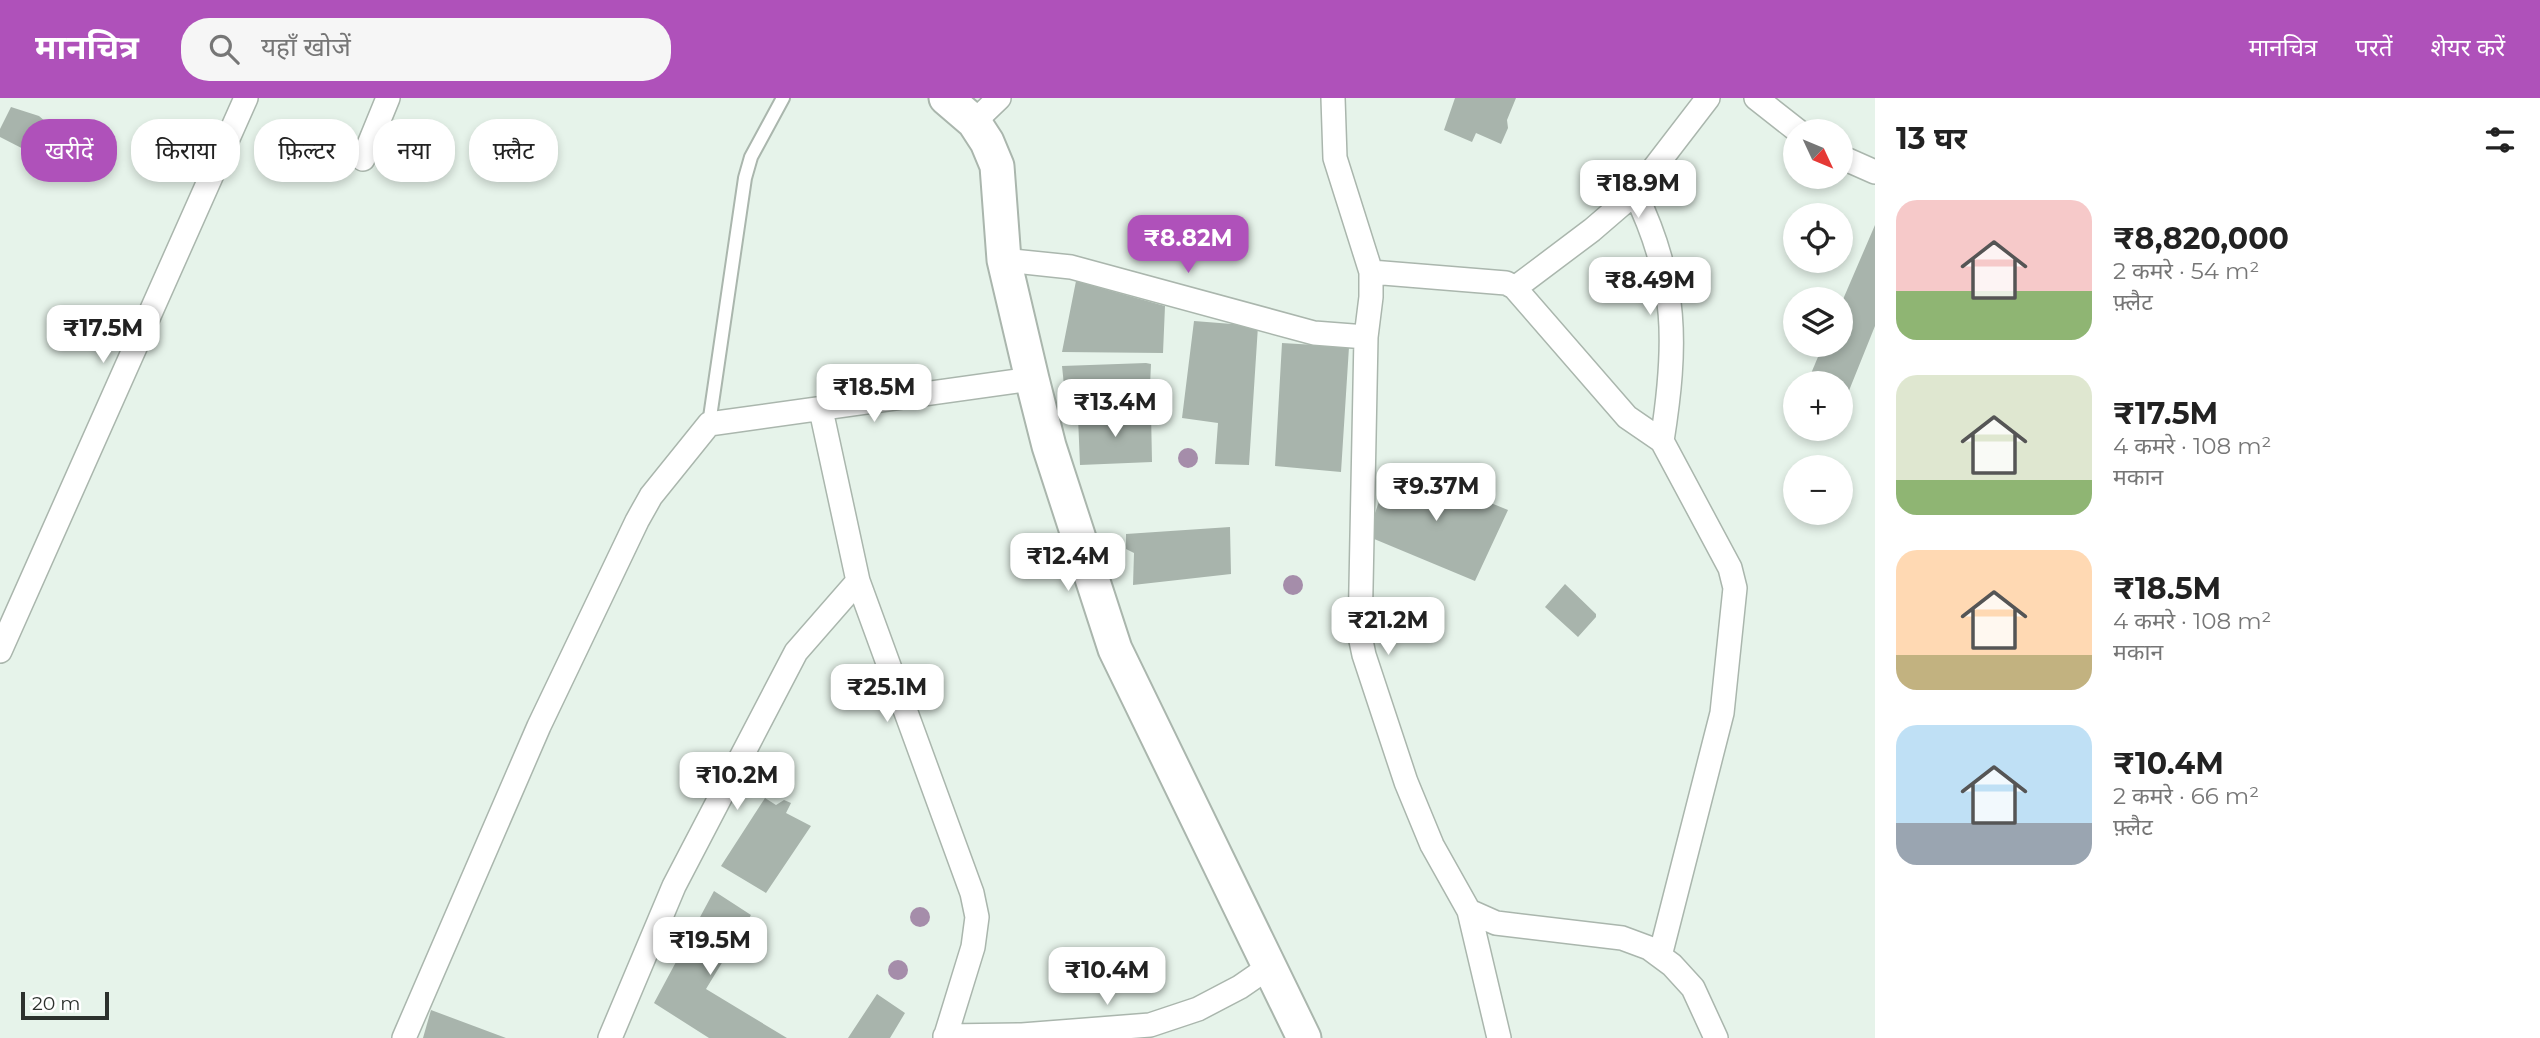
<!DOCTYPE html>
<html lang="hi">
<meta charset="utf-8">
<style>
body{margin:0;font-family:Montserrat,"Noto Sans Devanagari",sans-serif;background:#f6f6f6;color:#222;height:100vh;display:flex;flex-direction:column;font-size:26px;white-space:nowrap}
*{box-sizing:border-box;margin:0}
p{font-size:23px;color:#767676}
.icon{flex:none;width:38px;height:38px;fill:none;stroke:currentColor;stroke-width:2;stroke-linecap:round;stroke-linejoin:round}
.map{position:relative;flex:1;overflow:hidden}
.side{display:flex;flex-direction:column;background:#fff;width:665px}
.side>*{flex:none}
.top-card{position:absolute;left:21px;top:21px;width:665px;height:63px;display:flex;gap:14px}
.needle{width:46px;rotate:134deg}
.fabs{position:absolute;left:1783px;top:21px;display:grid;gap:14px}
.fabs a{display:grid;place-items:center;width:70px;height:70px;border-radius:50%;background:#fff;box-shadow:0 4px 10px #0003;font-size:35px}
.scale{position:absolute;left:21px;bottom:18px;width:88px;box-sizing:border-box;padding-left:7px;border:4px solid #2c312d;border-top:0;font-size:19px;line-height:24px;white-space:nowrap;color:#2c312d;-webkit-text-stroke:5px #fff;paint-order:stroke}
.price{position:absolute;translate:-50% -60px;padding:0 16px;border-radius:14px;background:#fff;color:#222;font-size:23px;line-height:46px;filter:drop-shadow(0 2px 4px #0008)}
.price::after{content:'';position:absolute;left:50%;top:42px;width:21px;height:16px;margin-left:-10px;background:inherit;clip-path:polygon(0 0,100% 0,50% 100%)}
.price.on{background:#af51ba;color:#fff}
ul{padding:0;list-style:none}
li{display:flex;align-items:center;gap:21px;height:175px;padding:0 21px}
li span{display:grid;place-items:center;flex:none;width:196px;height:140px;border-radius:21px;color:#555}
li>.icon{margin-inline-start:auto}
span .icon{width:84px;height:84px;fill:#fffc;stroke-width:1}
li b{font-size:30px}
h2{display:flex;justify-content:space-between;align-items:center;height:84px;padding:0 21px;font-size:30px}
.tag{padding:0 24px;border-radius:28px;background:#fff;box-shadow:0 4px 10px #0003;font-size:24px;line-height:63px}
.tag.on{background:#af51ba;color:#fff}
header{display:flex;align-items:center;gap:42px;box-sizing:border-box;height:98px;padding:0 35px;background:#af51ba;color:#fff}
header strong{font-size:33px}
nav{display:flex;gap:38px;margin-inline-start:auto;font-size:24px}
.search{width:490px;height:63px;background:#f6f6f6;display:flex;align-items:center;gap:18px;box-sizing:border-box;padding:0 24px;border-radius:28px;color:#767676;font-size:26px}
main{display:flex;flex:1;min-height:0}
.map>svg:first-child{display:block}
.building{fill:#a8b4ac}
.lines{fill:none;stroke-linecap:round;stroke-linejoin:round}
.lane-casing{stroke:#aab6ad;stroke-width:16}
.street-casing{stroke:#aab6ad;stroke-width:26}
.secondary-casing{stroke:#aab6ad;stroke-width:37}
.lane{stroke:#fff;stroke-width:12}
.street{stroke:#fff;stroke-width:23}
.secondary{stroke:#fff;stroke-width:33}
.tree{fill:#a58daa}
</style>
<header>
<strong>मानचित्र</strong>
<div class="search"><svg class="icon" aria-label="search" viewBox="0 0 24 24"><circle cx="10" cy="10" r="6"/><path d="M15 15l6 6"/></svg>यहाँ खोजें</div>
<nav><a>मानचित्र</a><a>परतें</a><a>शेयर करें</a></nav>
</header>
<main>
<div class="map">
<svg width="1875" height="940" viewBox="0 0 1875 940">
<rect width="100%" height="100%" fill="#e6f3ea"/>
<path class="building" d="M1455,0H1516L1507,22L1508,30L1501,46L1476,35L1472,44L1444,32Z
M11,9L39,18L46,24L96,49L78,79L0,39V31Z
M1875,127V228L1844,305L1841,303V285H1807L1823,247H1841V206Z
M1076,183L1165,208L1163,255L1062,254Z
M1194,223L1258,228L1249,367L1215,366L1218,325L1182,320Z
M1282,245L1349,249L1341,374L1275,368Z
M1146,265L1151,266L1149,310L1067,317L1062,268Z
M1151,314L1152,364L1080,367L1078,319Z
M1391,369L1421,382L1432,381L1508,412L1475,483L1367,438Z
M1230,429L1231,476L1133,487L1134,455L1126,451V436Z
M1565,486L1596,516V519L1578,539L1545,509Z
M765,700L776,707L784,702L791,705L786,715L811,728L766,795L721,768Z
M714,793L751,817L706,891L787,940H709L654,905Z
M877,896L905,915L890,940H848Z
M431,912L506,940H423Z"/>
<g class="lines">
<defs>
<path id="lane" d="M709,326L745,80L751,59L783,0"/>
<path id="street" d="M1333,0L1335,60L1371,174V199L1366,239L1360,538L1364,557L1406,684L1432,747L1469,813L1496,825L1622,840L1649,850L1672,867L1693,890L1716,940
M1756,0L1798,33
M974,24L999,0
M1841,59L1875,74
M363,61L388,0
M1635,95C1678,183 1677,248 1662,343
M1004,162L1071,169L1314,235L1366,239
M1371,174L1506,185L1514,189L1627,319L1662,343L1730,470L1735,490L1722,615L1660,858
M1515,190L1592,132L1635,95L1708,0
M821,312L858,483L972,795L977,819L973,849L945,940
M0,553L246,0
M1469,813L1499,940
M945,938L1022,937L1150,927L1198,911L1240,889L1269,869
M404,940L539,628L637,423L651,398L709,326L1032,281
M610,940L674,788L796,554L858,483"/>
<path id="secondary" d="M946,0L974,24L987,44L997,68L1004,162L1032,281L1049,348L1115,551L1304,940"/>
</defs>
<use href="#lane" class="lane-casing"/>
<use href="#street" class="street-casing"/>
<use href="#secondary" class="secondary-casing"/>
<use href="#lane" class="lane"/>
<use href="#street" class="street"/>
<use href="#secondary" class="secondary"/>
</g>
<g class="tree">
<circle cx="1188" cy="360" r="10"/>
<circle cx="1293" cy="487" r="10"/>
<circle cx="920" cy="819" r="10"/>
<circle cx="898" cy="872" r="10"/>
</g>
</svg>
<div class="fabs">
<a><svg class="needle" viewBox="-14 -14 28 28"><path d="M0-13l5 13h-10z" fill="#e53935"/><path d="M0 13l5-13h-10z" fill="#767676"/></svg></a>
<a><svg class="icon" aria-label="locate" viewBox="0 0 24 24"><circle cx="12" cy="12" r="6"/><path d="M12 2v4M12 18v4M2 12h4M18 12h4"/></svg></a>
<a><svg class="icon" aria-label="layers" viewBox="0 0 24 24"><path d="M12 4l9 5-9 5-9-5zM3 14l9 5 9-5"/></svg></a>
<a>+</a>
<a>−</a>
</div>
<div class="scale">20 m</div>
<b class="price" style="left:1638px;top:122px">₹18.9M</b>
<b class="price on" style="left:1188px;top:177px">₹8.82M</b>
<b class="price" style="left:1650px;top:219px">₹8.49M</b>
<b class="price" style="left:103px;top:267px">₹17.5M</b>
<b class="price" style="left:874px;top:326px">₹18.5M</b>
<b class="price" style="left:1115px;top:341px">₹13.4M</b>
<b class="price" style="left:1436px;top:425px">₹9.37M</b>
<b class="price" style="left:1068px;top:495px">₹12.4M</b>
<b class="price" style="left:1388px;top:559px">₹21.2M</b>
<b class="price" style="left:887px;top:626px">₹25.1M</b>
<b class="price" style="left:737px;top:714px">₹10.2M</b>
<b class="price" style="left:710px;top:879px">₹19.5M</b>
<b class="price" style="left:1107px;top:909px">₹10.4M</b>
<div class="top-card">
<a class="tag on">खरीदें</a>
<a class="tag">किराया</a>
<a class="tag">फ़िल्टर</a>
<a class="tag">नया</a>
<a class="tag">फ़्लैट</a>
</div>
</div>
<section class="side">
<h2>13 घर<svg class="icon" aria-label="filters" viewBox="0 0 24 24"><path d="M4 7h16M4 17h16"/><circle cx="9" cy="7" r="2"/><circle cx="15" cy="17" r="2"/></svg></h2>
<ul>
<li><span style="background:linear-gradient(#f6c9c9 65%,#8fb573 0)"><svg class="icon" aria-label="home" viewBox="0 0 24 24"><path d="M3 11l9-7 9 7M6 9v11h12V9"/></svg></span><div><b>₹8,820,000</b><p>2 कमरे · 54 m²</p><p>फ़्लैट</p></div></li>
<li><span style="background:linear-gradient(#dfe7d0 75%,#8fb573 0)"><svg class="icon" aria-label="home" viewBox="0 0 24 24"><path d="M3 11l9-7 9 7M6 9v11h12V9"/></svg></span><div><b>₹17.5M</b><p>4 कमरे · 108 m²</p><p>मकान</p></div></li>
<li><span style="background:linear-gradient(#ffd9b3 75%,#c2b280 0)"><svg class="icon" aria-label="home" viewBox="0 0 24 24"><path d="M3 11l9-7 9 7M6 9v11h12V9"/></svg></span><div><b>₹18.5M</b><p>4 कमरे · 108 m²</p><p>मकान</p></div></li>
<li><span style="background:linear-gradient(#bfe0f5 70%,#9aa5b1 0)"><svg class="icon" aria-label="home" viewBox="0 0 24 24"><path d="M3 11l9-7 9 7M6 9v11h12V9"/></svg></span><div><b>₹10.4M</b><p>2 कमरे · 66 m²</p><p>फ़्लैट</p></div></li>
</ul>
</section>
</main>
